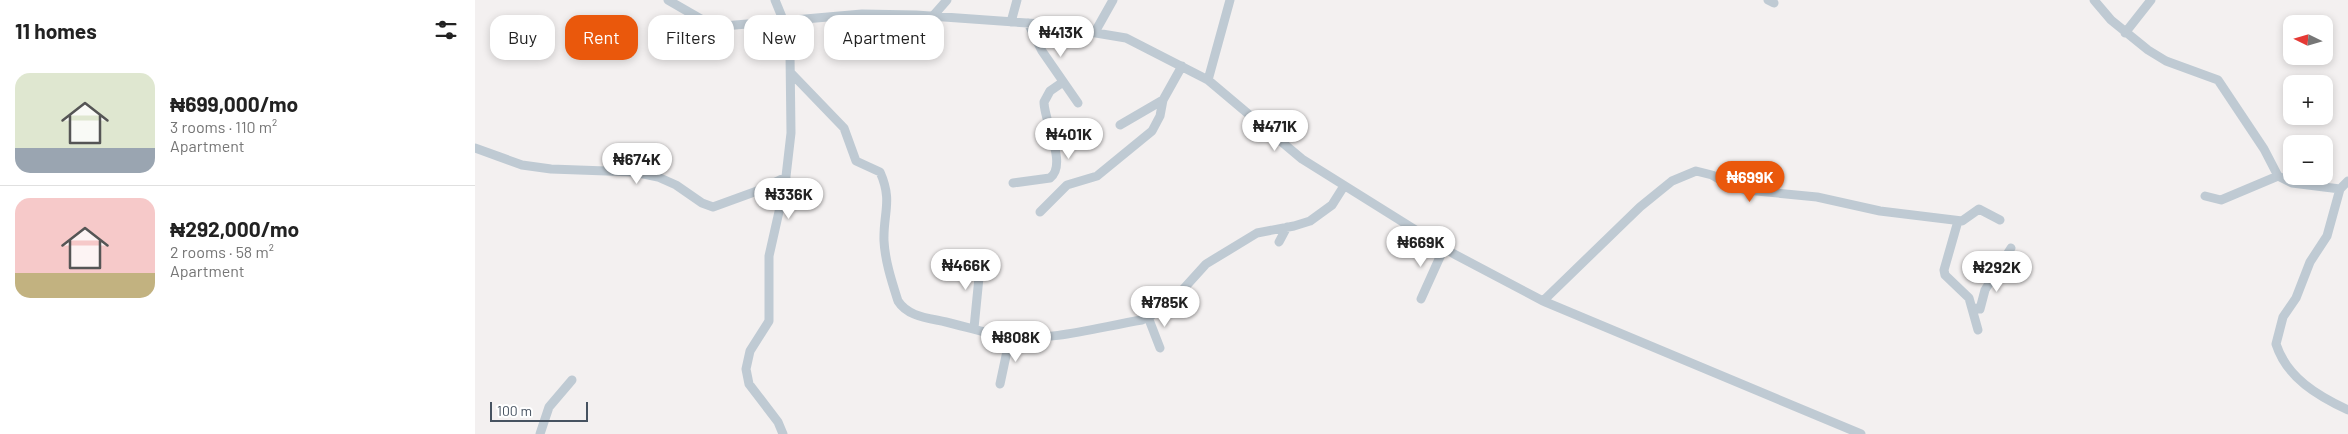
<!DOCTYPE html>
<meta charset="utf-8">
<style>
body{margin:0;font-family:Barlow,sans-serif;background:#f6f6f6;color:#222;height:100vh;display:flex;flex-direction:column;font-size:19px;white-space:nowrap}
*{box-sizing:border-box;margin:0}
p{font-size:16px;color:#767676}
.icon{flex:none;width:28px;height:28px;fill:none;stroke:currentColor;stroke-width:2;stroke-linecap:round;stroke-linejoin:round}
.map{position:relative;flex:1;overflow:hidden}
.drawer{display:flex;flex-direction:column;background:#fff;width:475px}
.drawer>*{flex:none}
.guide{position:absolute;left:15px;top:15px;width:475px;height:45px;display:flex;gap:10px}
.needle{width:32px;rotate:275deg}
.tools{position:absolute;left:1808px;top:15px;display:grid;gap:10px}
.tools a{display:grid;place-items:center;width:50px;height:50px;border-radius:10px;background:#fff;box-shadow:0 2px 8px #0003;font-size:25px}
.scale{position:absolute;left:15px;bottom:12px;width:98px;box-sizing:border-box;padding-left:5px;border:2px solid #465260;border-top:0;font-size:14px;line-height:18px;white-space:nowrap;color:#465260;-webkit-text-stroke:4px #fff;paint-order:stroke}
.price{position:absolute;translate:-50% -42px;padding:0 11px;border-radius:18px;background:#fff;color:#222;font-size:16px;line-height:32px;filter:drop-shadow(0 1px 2px #0008)}
.price::after{content:'';position:absolute;left:50%;top:30px;width:15px;height:11px;margin-left:-8px;background:inherit;clip-path:polygon(0 0,100% 0,50% 100%)}
.price.active{background:#ea580c;color:#fff}
ul{padding:0;list-style:none}
li{display:flex;align-items:center;gap:15px;height:125px;padding:0 15px}
li+li{border-top:1px solid #e0e0e0}
li span{display:grid;place-items:center;flex:none;width:140px;height:100px;border-radius:15px;color:#555}
li>.icon{margin-inline-start:auto}
span .icon{width:60px;height:60px;fill:#fffc;stroke-width:1}
li b{font-size:21px}
h2{display:flex;justify-content:space-between;align-items:center;height:60px;padding:0 15px;font-size:21px}
.pill{padding:0 18px;border-radius:15px;background:#fff;box-shadow:0 2px 8px #0003;font-size:18px;line-height:45px}
.pill.active{background:#ea580c;color:#fff}
main{display:flex;flex:1;min-height:0}
.map>svg:first-child{display:block}
.lines{fill:none;stroke-linecap:round;stroke-linejoin:round}
.minor{stroke:#bfcad3;stroke-width:9}
</style>
<main>
<section class="drawer">
<h2>11 homes<svg class="icon" aria-label="filters" viewBox="0 0 24 24"><path d="M4 7h16M4 17h16"/><circle cx="9" cy="7" r="2"/><circle cx="15" cy="17" r="2"/></svg></h2>
<ul>
<li><span style="background:linear-gradient(#dfe7d0 75%,#9aa5b1 0)"><svg class="icon" aria-label="home" viewBox="0 0 24 24"><path d="M3 11l9-7 9 7M6 9v11h12V9"/></svg></span><div><b>₦699,000/mo</b><p>3 rooms · 110 m²</p><p>Apartment</p></div></li>
<li><span style="background:linear-gradient(#f6c9c9 75%,#c2b280 0)"><svg class="icon" aria-label="home" viewBox="0 0 24 24"><path d="M3 11l9-7 9 7M6 9v11h12V9"/></svg></span><div><b>₦292,000/mo</b><p>2 rooms · 58 m²</p><p>Apartment</p></div></li>
</ul>
</section>
<div class="map">
<svg width="1873" height="434" viewBox="0 0 1873 434">
<rect width="100%" height="100%" fill="#f3f0f0"/>
<g class="lines">
<path class="minor" d="M193,0L231,22L249,26L387,14L441,15L567,24L651,38L733,80L827,159L979,254L1068,301L1386,434
M300,0L309,22L315,54L316,133L310,185L294,256V321L275,351L271,369L274,384L303,422L308,434
M1293,0L1299,3
M1619,0L1636,20L1673,50L1691,61L1743,80L1789,149L1803,176L1817,183L1865,189
M458,16L472,0
M536,22L542,0
M553,23L567,51L603,103
M620,32L638,0
M1650,33L1676,0
M316,73L369,128L381,161L405,172C418,201 408,213 409,241C410,261 417,282 423,301C433,317 454,318 471,322C492,327 513,334 534,337C578,341 624,327 667,320L677,315L702,296L731,264L782,233L819,226L835,221L857,205L869,186
M733,80L755,0
M645,125L688,100
M0,148L47,165L76,169L159,172L183,177L201,185L227,203L238,207L282,191L311,177
M1873,181L1865,189L1852,236L1835,262L1821,298L1808,317L1801,344C1812,378 1843,396 1873,410
M538,183L575,178C593,165 569,122 569,102L575,91L588,82
M1730,196L1746,200L1803,176
M565,212L592,185L622,176L677,131L685,116L688,100L707,66
M1483,221L1469,270L1470,275L1494,298L1503,330
M804,242L812,227
M946,299L969,248
M1068,301L1165,207L1197,181L1221,171L1237,175L1253,184L1271,190L1342,197L1405,211L1487,221L1504,209L1525,220
M1499,308L1505,309L1510,290L1536,248
M673,317L685,348
M499,328L506,257
M525,384L535,337
M65,434L74,407L97,380"/>
</g>
</svg>
<div class="tools">
<a><svg class="needle" viewBox="-14 -14 28 28"><path d="M0-13l5 13h-10z" fill="#e53935"/><path d="M0 13l5-13h-10z" fill="#767676"/></svg></a>
<a>+</a>
<a>−</a>
</div>
<div class="scale">100 m</div>
<b class="price" style="left:586px;top:58px">₦413K</b>
<b class="price" style="left:800px;top:152px">₦471K</b>
<b class="price" style="left:594px;top:160px">₦401K</b>
<b class="price" style="left:162px;top:185px">₦674K</b>
<b class="price active" style="left:1275px;top:203px">₦699K</b>
<b class="price" style="left:314px;top:220px">₦336K</b>
<b class="price" style="left:946px;top:268px">₦669K</b>
<b class="price" style="left:491px;top:291px">₦466K</b>
<b class="price" style="left:1522px;top:293px">₦292K</b>
<b class="price" style="left:690px;top:328px">₦785K</b>
<b class="price" style="left:541px;top:363px">₦808K</b>
<div class="guide">
<a class="pill">Buy</a>
<a class="pill active">Rent</a>
<a class="pill">Filters</a>
<a class="pill">New</a>
<a class="pill">Apartment</a>
</div>
</div>
</main>
